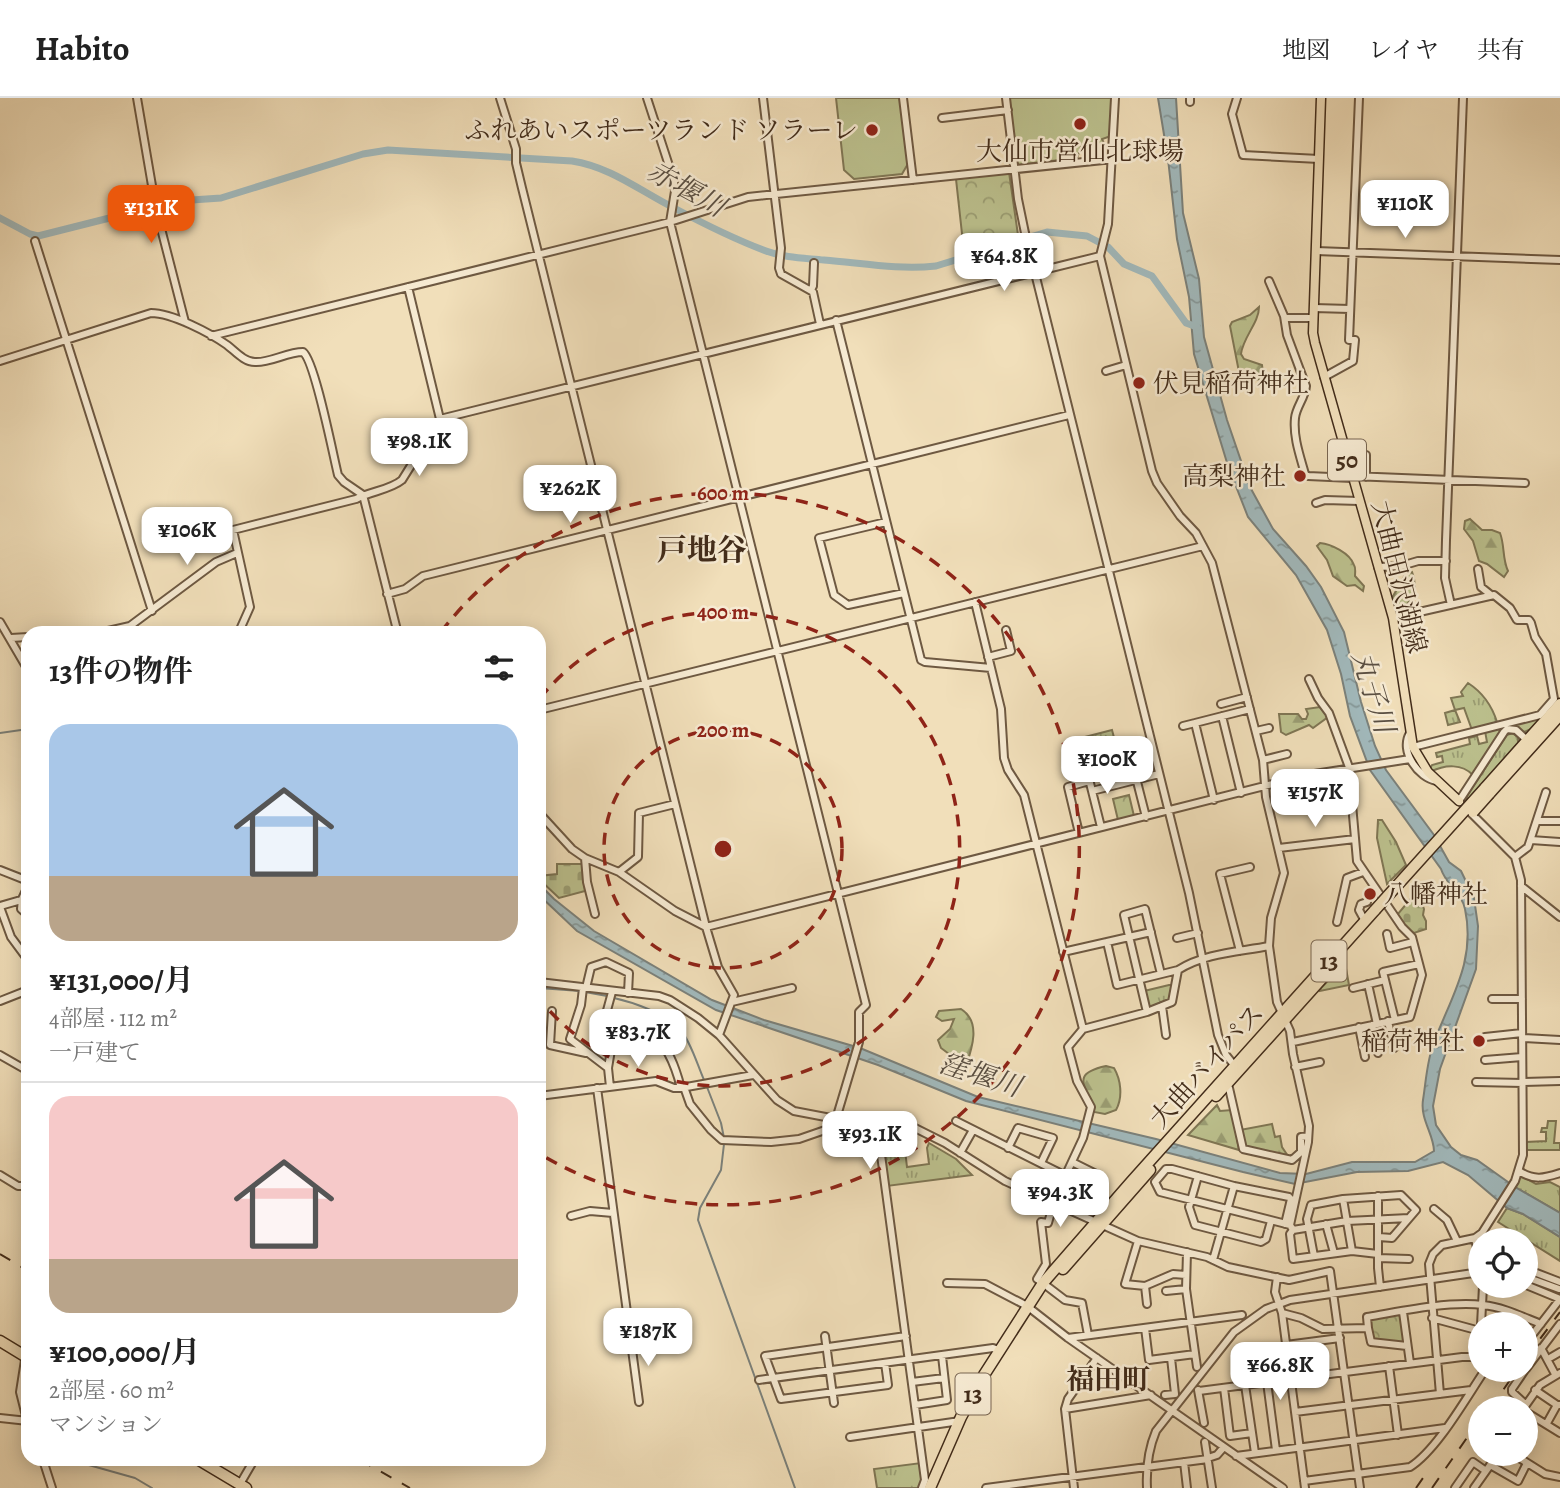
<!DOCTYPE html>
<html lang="ja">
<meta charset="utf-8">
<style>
body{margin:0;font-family:Alegreya,"Noto Serif JP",serif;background:#f6f6f6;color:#222;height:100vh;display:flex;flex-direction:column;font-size:26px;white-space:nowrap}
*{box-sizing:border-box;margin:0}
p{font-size:23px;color:#767676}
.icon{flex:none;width:38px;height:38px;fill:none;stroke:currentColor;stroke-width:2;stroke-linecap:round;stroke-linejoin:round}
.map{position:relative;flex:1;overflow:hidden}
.details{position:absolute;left:21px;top:528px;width:525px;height:840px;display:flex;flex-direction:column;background:#fff;border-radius:21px;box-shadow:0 4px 18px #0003}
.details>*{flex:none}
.controls{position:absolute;left:1468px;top:1130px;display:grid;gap:14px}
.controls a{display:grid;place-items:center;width:70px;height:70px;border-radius:50%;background:#fff;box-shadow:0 4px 18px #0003;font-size:35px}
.price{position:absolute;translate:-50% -60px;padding:0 16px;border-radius:14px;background:#fff;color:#222;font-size:23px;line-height:46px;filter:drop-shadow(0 2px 4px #0008)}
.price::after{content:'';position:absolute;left:50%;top:42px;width:21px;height:16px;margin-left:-10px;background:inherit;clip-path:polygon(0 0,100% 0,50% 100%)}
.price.active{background:#ea580c;color:#fff}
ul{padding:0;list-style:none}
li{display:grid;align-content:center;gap:14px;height:371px;padding:0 28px}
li+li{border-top:2px solid #e0e0e0}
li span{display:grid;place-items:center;height:217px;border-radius:21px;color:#555}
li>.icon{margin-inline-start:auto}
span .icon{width:126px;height:126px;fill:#fffc;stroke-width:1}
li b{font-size:30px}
h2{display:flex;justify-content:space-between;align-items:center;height:84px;padding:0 28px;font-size:30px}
header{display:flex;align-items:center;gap:42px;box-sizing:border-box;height:98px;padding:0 35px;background:#fff;border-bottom:2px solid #e0e0e0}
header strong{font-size:33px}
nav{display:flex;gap:38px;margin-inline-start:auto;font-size:24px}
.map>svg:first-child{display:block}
.grass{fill:url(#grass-tufts);stroke:#7f7654;stroke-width:2}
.forest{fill:url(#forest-firs);stroke:#7f7654;stroke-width:2}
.cemetery{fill:url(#cemetery-stones);stroke:#7f7654;stroke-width:2}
.park{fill:url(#park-crowns);stroke:#7f7654;stroke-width:2}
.pitch{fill:#bcc18e;stroke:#7f7654;stroke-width:2}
.water{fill:url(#water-ripples);stroke:#7b817b;stroke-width:2}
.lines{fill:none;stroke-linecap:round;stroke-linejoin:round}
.stream{stroke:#7b817b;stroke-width:2}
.river{stroke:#a1b9bc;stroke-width:7}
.minor-casing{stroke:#6e5942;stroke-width:10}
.major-casing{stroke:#422c1a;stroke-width:11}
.highway-casing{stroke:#422c1a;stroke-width:13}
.minor{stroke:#f6ead2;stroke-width:6}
.major{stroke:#f1dfba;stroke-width:8}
.highway{stroke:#f1dfba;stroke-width:10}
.rail{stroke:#422c1a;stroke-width:2;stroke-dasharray:12 12;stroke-linecap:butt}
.highway-bridge-casing{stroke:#422c1a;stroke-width:13;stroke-linecap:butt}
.highway-bridge{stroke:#f1dfba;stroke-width:10}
.ring{fill:none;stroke:#8f2418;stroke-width:3.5;stroke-dasharray:12 9}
.poi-dot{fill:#8f2418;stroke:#f6ead2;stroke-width:2.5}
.labels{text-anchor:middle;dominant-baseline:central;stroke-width:5;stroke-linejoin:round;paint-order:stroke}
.shield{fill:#f6ead2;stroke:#786551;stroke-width:2}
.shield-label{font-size:24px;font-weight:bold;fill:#422c1a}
.poi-label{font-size:26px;fill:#422c1a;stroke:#f6ead2;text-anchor:end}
.street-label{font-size:26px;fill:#422c1a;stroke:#f6ead2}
.water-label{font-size:28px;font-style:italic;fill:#5a4f42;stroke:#f6ead2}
.neighbourhood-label{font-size:28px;font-weight:bold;fill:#422c1a;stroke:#f6ead2}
.quarter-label{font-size:30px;font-weight:bold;fill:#422c1a;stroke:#f6ead2}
.centre{fill:#8f2418;stroke:#f6ead2;stroke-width:3.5}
.ring-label{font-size:21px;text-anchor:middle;font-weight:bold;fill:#8f2418;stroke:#f6ead2;stroke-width:5;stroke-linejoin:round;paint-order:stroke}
</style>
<header>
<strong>Habito</strong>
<nav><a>地図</a><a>レイヤ</a><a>共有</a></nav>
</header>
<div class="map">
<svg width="1560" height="1390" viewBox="0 0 1560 1390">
<defs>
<pattern id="grass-tufts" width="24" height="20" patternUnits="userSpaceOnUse" patternTransform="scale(1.75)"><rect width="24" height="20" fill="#bcc18e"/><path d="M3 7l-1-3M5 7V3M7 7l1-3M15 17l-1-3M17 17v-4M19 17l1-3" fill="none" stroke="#9a9d73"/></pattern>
<pattern id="forest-firs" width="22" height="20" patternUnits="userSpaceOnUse" patternTransform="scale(1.75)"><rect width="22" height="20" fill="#bcc18e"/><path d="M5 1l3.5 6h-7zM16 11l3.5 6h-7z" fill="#9a9d73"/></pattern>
<pattern id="cemetery-stones" width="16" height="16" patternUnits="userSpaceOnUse" patternTransform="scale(1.75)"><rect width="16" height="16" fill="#bcc18e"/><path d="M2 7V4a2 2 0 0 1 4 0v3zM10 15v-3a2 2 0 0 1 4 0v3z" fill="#9a9d73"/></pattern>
<pattern id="park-crowns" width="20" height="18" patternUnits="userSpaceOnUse" patternTransform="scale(1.75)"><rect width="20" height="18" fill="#bcc18e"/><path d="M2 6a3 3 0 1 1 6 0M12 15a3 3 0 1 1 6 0" fill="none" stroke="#9a9d73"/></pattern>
<pattern id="water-ripples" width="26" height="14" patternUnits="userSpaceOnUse" patternTransform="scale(1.75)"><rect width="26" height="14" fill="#a1b9bc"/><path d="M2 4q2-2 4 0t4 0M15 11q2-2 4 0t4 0" fill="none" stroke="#859798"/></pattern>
</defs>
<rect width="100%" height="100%" fill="#f1dfba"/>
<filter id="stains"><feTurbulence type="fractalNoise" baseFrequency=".00286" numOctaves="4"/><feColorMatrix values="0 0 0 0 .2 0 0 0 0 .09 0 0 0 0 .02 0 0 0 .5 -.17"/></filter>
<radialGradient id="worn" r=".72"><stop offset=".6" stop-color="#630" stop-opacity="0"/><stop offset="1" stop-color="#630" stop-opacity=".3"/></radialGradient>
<path class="grass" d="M1468,585C1482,594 1492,608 1497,624L1472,632L1464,610L1455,612L1460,624L1448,627L1445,615L1455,612L1451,600L1463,598L1461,594Z
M1542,619L1531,631L1524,634L1512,627L1502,630L1473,677C1462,666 1446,666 1430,674L1429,672L1432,667L1443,664L1442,658L1437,659L1436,655L1470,646L1469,640L1477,638L1479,646L1487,644L1485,633Z
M1112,632L1123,674L1092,682L1081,640Z
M1512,635L1518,639V645L1466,704L1467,698L1507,637Z
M1378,722H1382L1396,744L1406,767L1387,786L1377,740Z
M1169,887H1173L1171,902L1152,911L1148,910L1144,893Z
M1548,1023H1556L1554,1045H1560V1052H1525L1526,1044L1546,1043V1034H1541L1542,1030H1547Z
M929,1045L956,1061L972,1077L887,1088L883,1055L905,1052L907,1069L929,1066L927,1050Z
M1520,1077L1536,1086L1550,1084L1560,1089V1115L1515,1089Z
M1507,1110L1523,1116L1560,1139V1163L1498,1124Z
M921,1365L923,1382L920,1390H877L874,1371Z"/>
<path class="forest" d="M1259,209C1259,225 1243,239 1241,256L1244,261L1262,267L1263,275L1260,281L1244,284L1239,274L1230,228L1232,224L1250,217Z
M1470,421L1482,432H1492L1500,435C1505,448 1502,460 1508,473L1504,479L1487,466L1479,463L1473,443L1464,431L1465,423Z
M1320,445C1331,446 1350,455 1354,467C1356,470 1355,474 1355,478L1364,488L1363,493L1355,487L1347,488L1333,478L1327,462L1319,451L1317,448Z
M1412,474C1417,486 1415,500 1405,508H1398L1392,500L1405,477Z
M1320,609L1328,619L1313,630L1309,627L1286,637L1281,634L1279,616H1298L1302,621H1306L1308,616L1306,611Z
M1345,865L1349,887L1320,893L1321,890Z
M961,911C985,926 968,960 962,981H957L952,971L953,959L941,950L938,942L950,931L954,921L942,923L936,919L939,913Z
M1106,968L1114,970C1121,982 1123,999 1116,1012L1105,1016L1094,1014C1087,988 1069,976 1106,968Z
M1217,1007L1220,1013L1232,1012L1239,1052L1188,1037Z
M1272,1026L1275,1039L1280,1038L1282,1049L1288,1058L1244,1050L1240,1032Z"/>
<path class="cemetery" d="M557,766H582L585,793L559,800L539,781V778L557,776Z
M1413,798L1420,800L1424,811L1423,817L1426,823V831L1414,835L1405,830L1397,817Z"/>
<path class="park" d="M1009,74L1018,137L964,154L956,81Z
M1129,697L1134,718L1118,722L1113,701Z
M1400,1216L1405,1245L1374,1243L1369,1222Z"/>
<path class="pitch" d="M836,0H902L909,64L902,76L854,81L844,72Z
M1008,0H1111V38L1102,41L1105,48L1088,54L1086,48L1081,49L1077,60L1017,67Z"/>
<path class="water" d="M1158,0H1176L1183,115L1199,181L1204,239L1227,322L1250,389L1273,431L1306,468L1321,489L1344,534L1361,604L1375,648L1386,672L1434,737L1449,764L1461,773L1474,800L1478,828L1476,871L1440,971L1433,1008L1436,1027L1451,1049L1461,1057L1477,1062L1515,1089L1560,1115V1139L1523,1116L1507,1110L1468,1077L1443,1064L1408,1073L1357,1074L1295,1086L1243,1074L966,1003L878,967L716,912L577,833L539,797V786L554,801L594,833L712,902L764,922L860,950L978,999L1156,1041L1280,1075L1306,1076L1352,1064H1415L1434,1053C1434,1037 1420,1021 1423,1002C1426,983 1427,962 1434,944C1451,899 1476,863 1465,811C1462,795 1446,787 1441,771L1370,672L1350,618L1341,576L1327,532L1296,477L1248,419L1228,368L1194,256L1189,199L1177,141L1168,61Z"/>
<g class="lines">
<path class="stream" d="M0,635L28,631
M539,890L580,893
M585,894L607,898
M614,900C632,904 668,916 680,931C691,944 697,966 704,982
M707,989L721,1025L724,1040
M724,1046L721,1072L700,1110L698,1122L795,1390
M71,1362L135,1380L152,1390"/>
<path class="river" d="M0,120L30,136L38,138L177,103L221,100L363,56L388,52L572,63C611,69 640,93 674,110C704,126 734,141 766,153C785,160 804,160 824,162C862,165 898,172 936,168L1047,134L1087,138L1108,149L1124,166L1152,178L1186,225L1197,229"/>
<defs>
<path id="minor" d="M137,0L156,111L185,224
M500,0L516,51V65L522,90L706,829L718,869L734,897L719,937
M647,0L674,83L675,93L670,124L866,907L859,914V944L836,1021L828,1031L799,1041L771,1044L722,1042L711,1032L690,1006L684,989
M763,0L781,150L779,170L781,176L813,194L820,226
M903,0L913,82
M1006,0L1018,101L1025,135L1189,795L1218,937L1226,957L1234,967
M1115,0L1108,126L1100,158L1152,373L1157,385L1180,418L1196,435L1212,465L1263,662L1266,699L1284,775L1271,820L1269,848L1277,904L1290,933L1293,956L1309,1028L1308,1044L1290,1127L1160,1094L1155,1084L1166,1071H1172L1234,1088L1289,1099L1291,1101L1285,1126
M1190,0V4
M1237,0L1232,16L1243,57L1319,61
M942,20L1008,12
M35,143L152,513
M1316,153L1560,162
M1269,183L1284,218L1287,237L1306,288C1305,300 1296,309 1295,320C1293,339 1300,358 1305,376L1308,378L1352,380
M811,192L813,188L814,165
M1314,210L1350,211
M1285,220H1314
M836,222L921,562L925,564L991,570
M211,238L670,124L748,99L1113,61
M0,263L151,215C172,215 210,235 227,247C235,253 244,264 255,264C270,265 287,254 303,254C315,263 333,357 338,377L344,384L363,397L398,536
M1106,273L1126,267
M1324,279L1353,263L1355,242H1349L1359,0
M440,321L1100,158
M1346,356L1366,357V379
M1352,378L1525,385
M1316,405L1325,402L1359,403
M886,424L819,440L834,497L848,507L904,495
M1378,469L1401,468L1418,463H1446
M1478,471L1481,489L1491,497
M387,496L405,491L423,478L1069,317
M975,504L1001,611L1004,660L1008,672L1024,697L1083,931
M1451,507L1445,480L1446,442L1463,0
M1393,520L1494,497L1510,510L1517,522H1529L1531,525L1535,539L1546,556L1554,601L1540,617L1413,649
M0,524L28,572
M71,536L108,533L130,528L216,464L237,455
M238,536L250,509L233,432L356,401C371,393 390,392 402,382L440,321L408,189
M11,540L28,539
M988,559L1011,553L1006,532
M1309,581L1318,600L1329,615L1350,672
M1221,606L1247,599
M539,612L1203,448
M1222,618L1241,695
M1183,628L1195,625
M1256,633L1269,630
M1410,635C1399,653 1418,680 1437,683
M1263,662L1287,656
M1132,664L1146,719
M1087,673L1101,729
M1092,693L1159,676
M1214,702L1195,625L1250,611
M1460,704L1459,703L1504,634L1507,631L1516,632L1529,644
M539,715L572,751L585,760L619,774L675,813L706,829L1308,677L1410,661
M1538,723H1560
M1079,735L1068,689L1089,683
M1531,742L1560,744
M1279,750L1355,741
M1515,759L1528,749L1546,694
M585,760L587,784L595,816
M0,772L28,783
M619,774L638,759L639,715L675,706
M28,788L22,801L21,811L28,817
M1521,788L1560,819
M0,808L28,800
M0,809L11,839L28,862
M1365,823L1359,812L1361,806L1367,804
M1337,824L1347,780L1363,774
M1387,836L1390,850L1413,844
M1177,840L1198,835
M1107,844L1117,887L1178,872
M1240,853L1220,776L1250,769
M1063,854L1151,834
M539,884L659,898L670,902L698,920L719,937L777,1002L794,1013L836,1021L885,1020L905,1025L945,1045L1005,1083L1138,1143L1207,1159L1228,1169L1289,1182L1330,1173L1360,1390
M1368,886L1377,926
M583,890L581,907L570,941L608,970
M586,890L591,869L606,864L629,875L628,895
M1353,890L1385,882
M612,894L606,916L614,927L615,938
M1492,901H1522
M0,903L28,892
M732,904L792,890
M1162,908L1166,937
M552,913L550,947L586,955
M1147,914L1124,817L1145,811L1161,876
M1395,922L1383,874L1419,866
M1388,923L1394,950
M1372,927L1378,955
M1359,929L1365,959
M1485,939L1522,935
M1522,940L1560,942
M1293,944L1410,919L1422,877L1412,839L1402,829L1357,763L1349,672
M0,957L28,973
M1485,962L1522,959
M1295,969L1320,964
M1476,984L1523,985
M1522,984L1560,983
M610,989L608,970L613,940L615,938L639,941L651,936C668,946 676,971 681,990
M597,990L639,1304
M1229,990L1243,1051L1292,1062L1301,1054V1039L1308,1038
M539,998L656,983L674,990H681L753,977
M876,1020L925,1382L922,1390
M956,1023L1066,1078
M1008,1050L1018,1030L1053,1040L1041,1065
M960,1055L973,1032
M1519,1073C1534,1083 1544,1080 1560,1075
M0,1077L18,1088H28
M1198,1078L1189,1109L1195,1127L1261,1144L1266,1141L1271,1123
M1060,1089L1082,1099H1085L1096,1076L1072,1064
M1378,1098V1170L1380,1189
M1343,1101L1352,1153
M1434,1111L1447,1122L1457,1143
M571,1118L590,1113L613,1115
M1326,1126L1334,1155
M1290,1127L1293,1132L1290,1136L1293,1161L1352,1153L1378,1156
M1293,1132L1347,1123L1409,1120
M1475,1140L1480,1166
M1138,1143L1125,1186L1145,1188L1173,1176L1186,1177
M1187,1154L1186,1191L1197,1269
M1314,1158L1307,1121L1311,1107L1343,1101L1401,1097L1416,1112L1392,1140L1379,1139
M1378,1160L1409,1161
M1213,1162L1234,1088
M1526,1171L1560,1184
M1277,1179L1275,1194L1282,1215L1305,1390
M1526,1179L1559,1191
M947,1185L985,1186L1027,1208L1068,1240L1283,1390
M1043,1185L1037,1181L1046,1166L1041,1124L1048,1125L1055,1100L1083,1040L1091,1009L1077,983L1068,949L1083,931L1147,914L1172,904L1178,872C1205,855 1238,854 1269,848
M1526,1187L1560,1201
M1145,1188L1147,1206
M1048,1189L1065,1202L1082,1205L1088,1237
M1166,1193L1186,1191
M1403,1214L1410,1265
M1282,1215L1301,1220L1323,1231L1368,1230L1371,1244L1407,1248
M1432,1220L1480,1233
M1481,1227L1483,1188
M1145,1230L1149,1262L1195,1256
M1368,1230L1367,1219C1401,1213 1449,1203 1483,1207C1503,1209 1523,1219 1541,1226
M825,1238L834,1305
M1068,1240L1242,1217
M28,1243L20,1294L28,1326
M1526,1245L1560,1201
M1286,1247L1340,1240
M1541,1250L1555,1276
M1265,1251L1269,1283
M1548,1261L1560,1254
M885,1265L888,1287L781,1301L765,1258L906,1238
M1389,1268L1398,1337
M1526,1271L1560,1226
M1525,1272L1512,1291V1294L1525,1306
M759,1282L993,1250L999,1252
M912,1284L944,1280
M1267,1284L1276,1352
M1245,1287L1255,1355
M1224,1290L1230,1338L1252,1335
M1198,1292L1204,1325
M1535,1292L1557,1307H1560
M1199,1293L1462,1259H1480
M1440,1296L1429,1166L1433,1156L1442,1147L1475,1140L1482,1135L1515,1083L1523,1057L1521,782L1515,759L1470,714
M1165,1297L1175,1296L1171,1260
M915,1307L947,1302L942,1258
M1065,1311L1151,1297
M1523,1311L1540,1287L1560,1275
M1295,1314L1471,1292
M1526,1314L1560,1335
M0,1320L28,1323
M1547,1325L1557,1307
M850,1339L960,1323
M1479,1339L1480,1340
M1205,1344L1212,1390
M1513,1356L1545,1376L1560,1379
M1236,1358L1445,1330
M1208,1360L1217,1357L1224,1349
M43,1362L52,1390
M1184,1364L1187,1390
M1490,1367L1518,1383L1527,1365
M1304,1383L1410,1369C1437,1352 1466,1300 1485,1272
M240,1386L254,1362
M986,1390L1208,1361
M1074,1390L1065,1311L1068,1301L1097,1260
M1147,1390C1146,1369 1148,1352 1156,1333L1234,1234L1266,1211L1290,1202L1480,1174
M1455,1390L1473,1364L1486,1373
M1474,1390L1498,1356"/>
<path id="major" d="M1321,0L1313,235L1315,245L1393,520L1413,649L1428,674L1459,703"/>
<path id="highway" d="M1485,690L1560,606
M1489,696L1560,617
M1216,998L1335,866
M1063,1171L1150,1072
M0,1243L28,1260
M199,1362L246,1390
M930,1390L961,1319L984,1277L1043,1185L1131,1084L1375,812"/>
</defs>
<use href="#minor" class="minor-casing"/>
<use href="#major" class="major-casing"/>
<use href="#highway" class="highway-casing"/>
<use href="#minor" class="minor"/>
<use href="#major" class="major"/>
<use href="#highway" class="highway"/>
<path class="rail" d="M0,1156L28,1173
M1526,1260L1560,1214
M1490,1311L1517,1272
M360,1362L410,1390
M1416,1390L1423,1380
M1432,1390L1480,1321"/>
<defs>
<path id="highway-bridge" d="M1473,714L1489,696
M1375,812L1485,690"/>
</defs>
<use href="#highway-bridge" class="highway-bridge-casing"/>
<use href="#highway-bridge" class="highway-bridge"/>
</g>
<g class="ring">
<circle cx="723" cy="751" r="119"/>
<path d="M540 600A237 237 0 1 1 540 902"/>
<path d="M441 534A356 356 0 1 1 540 1056"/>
</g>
<g class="poi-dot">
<circle cx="1080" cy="26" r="7"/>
<circle cx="872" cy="32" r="7"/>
<circle cx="1139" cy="285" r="7"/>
<circle cx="1300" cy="378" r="7"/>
<circle cx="1370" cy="796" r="7"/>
<circle cx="1479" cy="943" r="7"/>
</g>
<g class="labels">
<g class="shield">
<rect x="1328" y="341.5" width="38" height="41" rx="5"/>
<rect x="1311.5" y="842.5" width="35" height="41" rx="5"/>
<rect x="955.5" y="1275.5" width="35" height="41" rx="5"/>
</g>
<g class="shield-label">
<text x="1347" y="362">50</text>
<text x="1329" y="863">13</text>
<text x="973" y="1296">13</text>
</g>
<g class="poi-label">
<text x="858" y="32">ふれあいスポーツランド ソラーレ</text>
<text x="1080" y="53" text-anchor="middle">大仙市営仙北球場</text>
<text x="1153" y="285" text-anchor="start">伏見稲荷神社</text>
<text x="1286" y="378">高梨神社</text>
<text x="1384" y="796" text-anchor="start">八幡神社</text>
<text x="1465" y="943">稲荷神社</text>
</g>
<g class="street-label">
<text transform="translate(1399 479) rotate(76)">大曲田沢湖線</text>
<text transform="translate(1207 968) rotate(-48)">大曲バイパス</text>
</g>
<g class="water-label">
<text transform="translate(686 91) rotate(29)">赤堰川</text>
<text transform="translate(1373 594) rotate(73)">丸子川</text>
<text transform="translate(980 977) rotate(18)">窪堰川</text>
</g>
<g class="neighbourhood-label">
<text x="1108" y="1282">福田町</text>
</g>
<g class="quarter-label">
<text x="702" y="452">戸地谷</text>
</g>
</g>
<circle cx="723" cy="751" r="10" class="centre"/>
<g class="ring-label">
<text x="723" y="402">600 m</text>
<text x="723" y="521">400 m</text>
<text x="723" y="639">200 m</text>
</g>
<rect width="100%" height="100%" filter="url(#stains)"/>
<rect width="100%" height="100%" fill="url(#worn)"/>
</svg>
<div class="controls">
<a><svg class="icon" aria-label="locate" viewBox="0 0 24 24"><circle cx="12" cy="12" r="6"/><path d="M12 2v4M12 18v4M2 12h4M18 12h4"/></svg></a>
<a>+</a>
<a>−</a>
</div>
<b class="price" style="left:1405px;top:142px">¥110K</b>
<b class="price active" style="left:151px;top:147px">¥131K</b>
<b class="price" style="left:1004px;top:195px">¥64.8K</b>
<b class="price" style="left:419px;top:380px">¥98.1K</b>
<b class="price" style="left:570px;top:427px">¥262K</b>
<b class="price" style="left:187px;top:469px">¥106K</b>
<b class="price" style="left:1107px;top:698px">¥100K</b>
<b class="price" style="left:1315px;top:731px">¥157K</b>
<b class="price" style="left:638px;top:971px">¥83.7K</b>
<b class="price" style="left:870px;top:1073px">¥93.1K</b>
<b class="price" style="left:1060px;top:1131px">¥94.3K</b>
<b class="price" style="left:648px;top:1270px">¥187K</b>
<b class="price" style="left:1280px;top:1304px">¥66.8K</b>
<section class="details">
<h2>13件の物件<svg class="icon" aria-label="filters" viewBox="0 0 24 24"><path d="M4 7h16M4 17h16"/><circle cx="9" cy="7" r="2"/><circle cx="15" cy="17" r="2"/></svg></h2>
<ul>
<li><span style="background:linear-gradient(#a9c7e8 70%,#b9a48a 0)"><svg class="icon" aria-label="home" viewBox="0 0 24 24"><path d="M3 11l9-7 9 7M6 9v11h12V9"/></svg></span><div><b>¥131,000/月</b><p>4部屋 · 112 m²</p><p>一戸建て</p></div></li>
<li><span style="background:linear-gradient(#f6c9c9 75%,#b9a48a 0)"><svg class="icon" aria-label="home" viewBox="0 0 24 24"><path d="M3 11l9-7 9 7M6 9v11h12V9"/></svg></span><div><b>¥100,000/月</b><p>2部屋 · 60 m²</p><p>マンション</p></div></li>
</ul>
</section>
</div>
